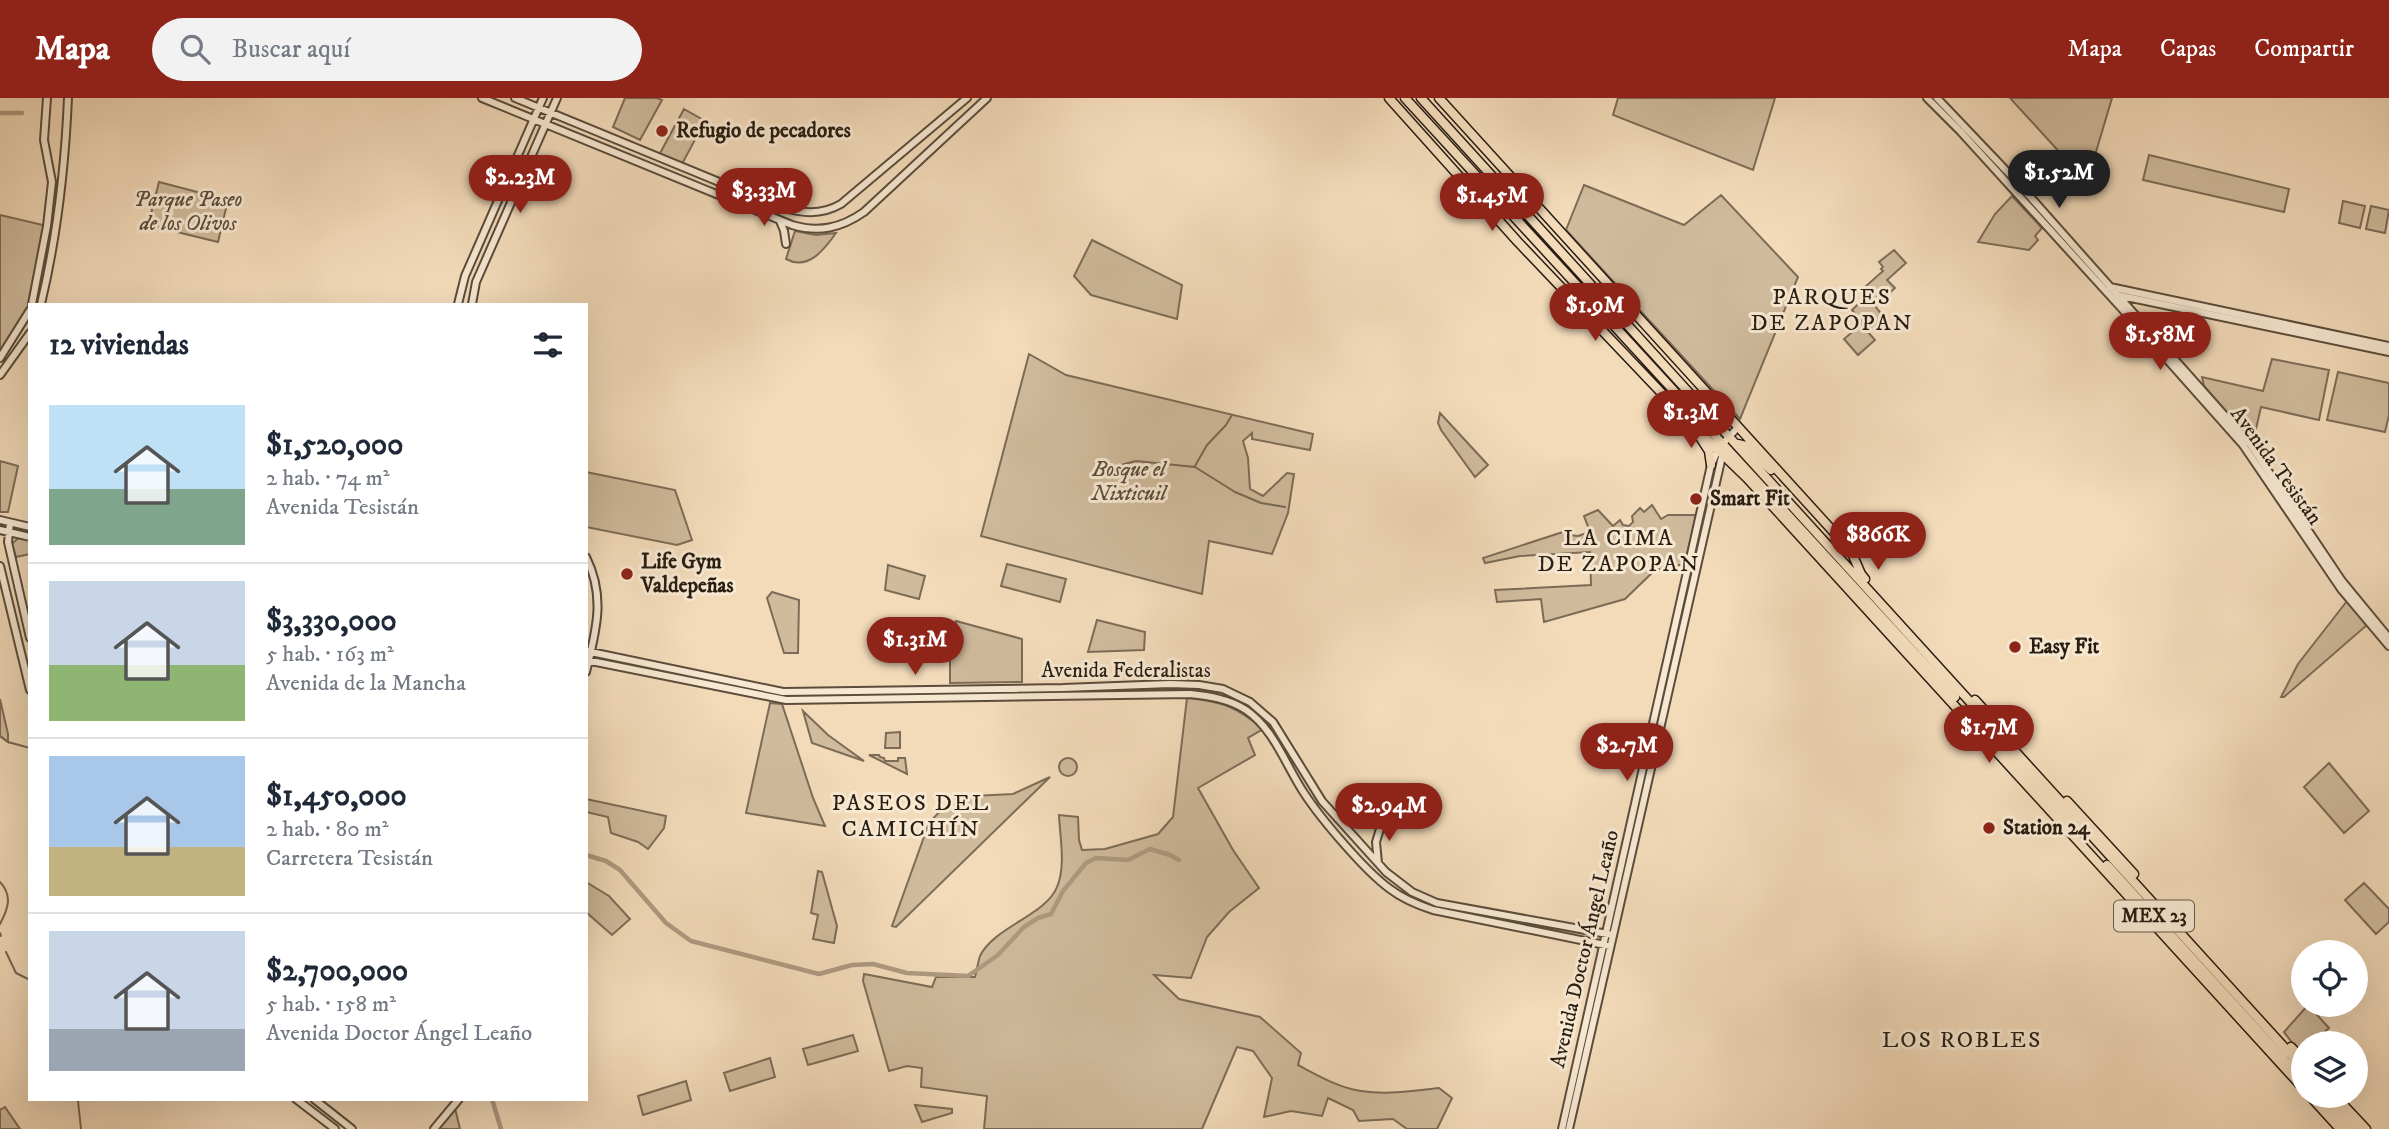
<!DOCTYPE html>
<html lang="es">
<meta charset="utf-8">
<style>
body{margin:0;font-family:"IM FELL DW Pica",serif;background:#f2f2f3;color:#1f2937;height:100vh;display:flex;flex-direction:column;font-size:26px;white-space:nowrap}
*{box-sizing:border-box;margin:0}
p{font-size:23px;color:#747a83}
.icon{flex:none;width:38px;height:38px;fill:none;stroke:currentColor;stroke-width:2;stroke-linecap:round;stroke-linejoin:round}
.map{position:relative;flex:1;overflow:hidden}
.panel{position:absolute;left:28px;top:205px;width:560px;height:798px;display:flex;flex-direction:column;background:#fff;border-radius:0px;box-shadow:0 7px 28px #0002}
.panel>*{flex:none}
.buttons{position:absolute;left:2291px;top:842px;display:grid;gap:14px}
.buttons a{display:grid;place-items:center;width:77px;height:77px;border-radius:50%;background:#fff;box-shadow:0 7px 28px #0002;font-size:35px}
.price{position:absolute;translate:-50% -60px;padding:0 16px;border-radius:24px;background:#8f2418;color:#fff;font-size:23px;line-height:46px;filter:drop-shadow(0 2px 4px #0008)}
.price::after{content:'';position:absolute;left:50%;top:42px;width:21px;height:16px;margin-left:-10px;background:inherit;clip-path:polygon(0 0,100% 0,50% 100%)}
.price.active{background:#222;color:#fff}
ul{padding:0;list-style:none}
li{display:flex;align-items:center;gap:21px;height:175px;padding:0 21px}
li+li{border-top:2px solid #e0e1e3}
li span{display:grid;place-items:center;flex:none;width:196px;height:140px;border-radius:0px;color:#555}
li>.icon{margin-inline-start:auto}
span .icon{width:84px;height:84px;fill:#fffc;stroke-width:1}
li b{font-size:30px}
h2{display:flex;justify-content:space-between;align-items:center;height:84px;padding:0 21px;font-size:30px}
header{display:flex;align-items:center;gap:42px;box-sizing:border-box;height:98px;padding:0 35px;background:#8f2418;color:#fff}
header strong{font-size:33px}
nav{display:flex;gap:38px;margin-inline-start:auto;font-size:24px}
.search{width:490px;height:63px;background:#f2f2f3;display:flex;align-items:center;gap:18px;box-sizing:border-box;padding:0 24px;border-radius:38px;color:#747a83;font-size:26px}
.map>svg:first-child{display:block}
.green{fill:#d0bb9d;stroke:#7c6c57;stroke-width:2}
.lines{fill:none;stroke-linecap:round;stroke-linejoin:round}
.stream{stroke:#786854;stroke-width:2}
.canal{stroke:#ae9a81;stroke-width:4.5}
.minor-casing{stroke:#5b4c3b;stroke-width:10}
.major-casing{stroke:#281d11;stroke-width:11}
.minor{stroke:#f7e8d2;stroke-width:6}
.major{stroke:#f3dbba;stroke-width:8}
.poi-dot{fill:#8f2418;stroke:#f7e8d2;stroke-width:2.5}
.labels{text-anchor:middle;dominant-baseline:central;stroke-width:6;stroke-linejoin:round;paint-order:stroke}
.shield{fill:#f7e8d2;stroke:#665a4b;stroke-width:2}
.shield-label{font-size:19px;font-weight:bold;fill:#281d11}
.poi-label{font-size:21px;font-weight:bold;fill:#281d11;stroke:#f7e8d2;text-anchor:start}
.park-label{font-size:21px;font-style:italic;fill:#5a4c3b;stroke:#f7e8d2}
.street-label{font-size:21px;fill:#281d11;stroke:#f7e8d2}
.neighbourhood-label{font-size:23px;letter-spacing:2px;fill:#281d11;stroke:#f7e8d2}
</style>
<header>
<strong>Mapa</strong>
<div class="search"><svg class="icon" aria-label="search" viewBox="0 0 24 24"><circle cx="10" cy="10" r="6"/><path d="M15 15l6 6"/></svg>Buscar aquí</div>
<nav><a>Mapa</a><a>Capas</a><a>Compartir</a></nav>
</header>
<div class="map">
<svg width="2389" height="1031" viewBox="0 0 2389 1031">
<rect width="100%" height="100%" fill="#f3dbba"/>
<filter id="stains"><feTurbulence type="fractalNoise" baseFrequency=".00286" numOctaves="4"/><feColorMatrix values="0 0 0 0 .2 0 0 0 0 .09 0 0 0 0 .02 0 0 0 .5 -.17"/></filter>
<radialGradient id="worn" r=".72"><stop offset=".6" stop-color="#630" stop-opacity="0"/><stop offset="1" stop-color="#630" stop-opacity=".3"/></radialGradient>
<path class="green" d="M625,0H657L662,2L640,42L613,29Z
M1618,0H1775L1753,72L1613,17Z
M2010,0H2112L2090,74L2073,69Z
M684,11L705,23L682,66L659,57Z
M2149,57L2289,91L2284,114L2143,82Z
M159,84L228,102L218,144L148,127Z
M1584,87L1684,127L1721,97L1798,179L1740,321L1566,132Z
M2012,98L2042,130L2035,138L2038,142L2029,152L1978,144L1995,116Z
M2343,103L2365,108L2360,130L2339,125Z
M2371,108L2389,112L2385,135L2366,131Z
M0,117L47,128L30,211L0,257Z
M795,133L816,137L836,135C824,152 808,173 786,161Z
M1092,142L1182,187L1177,221L1091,197L1074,178Z
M1894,152L1906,165L1887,182L1895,190L1875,208L1883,218L1867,233L1875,242L1858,257L1844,241L1863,225L1852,212L1871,194L1866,188L1883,173L1881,171L1883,169L1879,164Z
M1029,256L1066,277L1313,336L1310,352L1252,341V335L1243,343L1248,360L1250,391L1263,398L1287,375L1294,376L1288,415L1272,456L1209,443L1202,496L981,438Z
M2272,261L2329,272L2319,322L2261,309L2253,344L2204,288L2202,279L2263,293Z
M2338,274L2389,285V317L2385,334L2327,322Z
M1440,315L1488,367L1475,379L1441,332L1438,325Z
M0,363L18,368L8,414H0Z
M586,374L675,392L692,442L677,447L586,429Z
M1652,407L1661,421L1668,417H1696L1685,466L1655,472L1625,501L1544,524L1541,501L1497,504L1495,492L1591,487L1590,454L1520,458L1485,465L1483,460L1566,433L1569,437L1578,438L1590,434L1584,418L1598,412L1613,428L1620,422L1623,427L1629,428L1633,424L1632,418L1640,410L1644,414Z
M18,440L30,442V456L16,459L12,446Z
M1007,466L1066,481L1060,504L1001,488Z
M888,467L925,478L919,501L885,492Z
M772,494L799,502L798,555H784L767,500Z
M2347,503L2367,527L2284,599H2281L2298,566Z
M1097,522L1145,534L1144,552L1088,554Z
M956,523L1022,541V584L950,585V546Z
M873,535L909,544V552L872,551Z
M1187,600C1221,603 1237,609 1263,631L1248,640L1255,657L1198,690L1233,752L1259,790L1229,814L1207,839L1191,880L1154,877L1179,901L1260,919L1301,955L1298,967C1317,977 1339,990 1361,993C1387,997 1414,993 1439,990L1452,1000L1437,1031H1407L1393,1021L1359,1023L1353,1012L1328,1000L1322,1018L1291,1013L1264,1019L1272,980L1253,953L1237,949L1202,1031H984L987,998L921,989L922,970L907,968L889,973L863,883L864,876L932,889L936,879H975C977,872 978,864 980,858C994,829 1046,817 1057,789C1066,768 1060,740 1059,717L1078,719L1079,742L1082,752L1105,751L1158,736L1173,719Z
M0,601L8,636V644L0,638Z
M770,605L782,606L813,700L825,728L746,715Z
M803,613L828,637L864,663L812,645Z
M900,634V650H885L886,635Z
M869,657H879L880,659L884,660L885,663H898V660H905L907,676Z
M1059 669a9 9 0 1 1 18 0a9 9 0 1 1-18 0Z
M2329,665L2369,713L2344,735L2304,689Z
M1050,679L896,829L892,828L929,725L953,699L1013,696Z
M586,701L666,718L664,730L648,751L638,744L611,735L608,719L586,714Z
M818,773L822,774L837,828L834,845L813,841L818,817L811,815Z
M586,784L609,798L630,821L612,837L586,814Z
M2364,785L2389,811V824L2376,836L2345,802Z
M2308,907L2329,930L2312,945H2303V953L2300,955L2284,934Z
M853,937L858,953L808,967L803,951Z
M770,960L775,979L730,993L724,975Z
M686,983L691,1002L643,1017L638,998Z
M915,1007L952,1011V1015L922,1024Z
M5,1009L20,1031H0V1012Z
M455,1010L460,1031H439Z"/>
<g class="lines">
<path class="stream" d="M1195,368L1207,347L1226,327L1232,317
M1109,370L1136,363L1195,369L1235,394L1261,405L1285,409
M0,638L8,644L30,650
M0,784C13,798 8,811 0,826
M0,835L1,838
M6,854L16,875L30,882
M75,1001L78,1003L81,1031"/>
<path class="canal" d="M0,15H22
M586,757L606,763L620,772L666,825L691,843L819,876L852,867L873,866L907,875L968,878L998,857L1024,829L1038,820L1051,816L1063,793L1086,765L1096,760L1128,762L1150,751L1170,757L1179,762
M492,1001L501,1031"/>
<defs>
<path id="minor" d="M482,0L792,127C819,135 841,130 864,114L987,0
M515,0L780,109C802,115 820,118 841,106L967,0
M1927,0L1960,33L2123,212L2243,347L2341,491L2389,548
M1937,0L2017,84L2250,346L2342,483L2389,540
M780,123L784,133L786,146
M2110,189L2389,248
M2117,197L2389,254
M32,206L47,128L52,84L44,42L47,0
M41,206C57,139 65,69 68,0
M458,206L465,178L543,0
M472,206L476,184L557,0
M0,260L30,212
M0,277L30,235
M0,422L30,429
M10,425L8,444L30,540
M0,432L30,439
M586,459C606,499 596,533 586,574
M0,468L30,592
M586,553L783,594L1063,590L1170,586L1199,587L1223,591L1250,604L1273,624L1322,703L1386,774L1412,794L1437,805L1613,837
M586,562L786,602L1190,596C1209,598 1229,601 1246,612C1274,631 1286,668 1304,695C1321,721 1365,773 1390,791C1403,801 1418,807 1433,812L1610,848
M1338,721L1356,725L1376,719
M1378,765L1376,744L1383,721
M296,1001L335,1031
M314,1001L352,1031
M434,1031L459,1001
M1562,1031L1711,367L1718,351L1738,329
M1569,1031L1723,354"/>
<path id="major" d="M1389,0L1518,144L1692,327L1747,380L2303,990
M1405,0L1955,599
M1421,0L2303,970
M1439,0L1851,453L1861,476L1865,481
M1698,336L1709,353L1711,367
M1738,346L1746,348L1771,372
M1975,602L2004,634
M1968,613L2075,731
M2067,703L2134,776
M2107,767L2303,982
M2291,949L2303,962
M2310,998L2340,1031
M2317,998L2348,1031
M2328,998L2358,1031
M2335,998L2366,1031"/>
</defs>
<use href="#minor" class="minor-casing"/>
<use href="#major" class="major-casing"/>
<use href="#minor" class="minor"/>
<use href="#major" class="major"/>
</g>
<g class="poi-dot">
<circle cx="662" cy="33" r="7"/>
<circle cx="1696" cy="401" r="7"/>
<circle cx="627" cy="476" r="7"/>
<circle cx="2015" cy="549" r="7"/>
<circle cx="1989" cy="730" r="7"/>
</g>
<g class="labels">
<rect class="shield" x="2114" y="802.5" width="80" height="31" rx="5"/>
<g class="shield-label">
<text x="2154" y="818">MEX 23</text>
</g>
<g class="poi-label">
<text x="676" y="33">Refugio de pecadores</text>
<text x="1710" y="401">Smart Fit</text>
<text x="641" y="464">Life Gym<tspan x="641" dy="24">Valdepeñas</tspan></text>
<text x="2029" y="549">Easy Fit</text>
<text x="2003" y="730">Station 24</text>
</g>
<g class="park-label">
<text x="188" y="102">Parque Paseo<tspan x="188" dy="24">de los Olivos</tspan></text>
<text x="1129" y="372">Bosque el<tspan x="1129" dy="24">Nixticuil</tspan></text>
</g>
<g class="street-label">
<text transform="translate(2276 368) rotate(54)">Avenida Tesistán</text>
<text x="1126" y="573">Avenida Federalistas</text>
<text transform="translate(1585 851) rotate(-77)">Avenida Doctor Ángel Leaño</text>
</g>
<g class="neighbourhood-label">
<text x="1832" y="199">PARQUES<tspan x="1832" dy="26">DE ZAPOPAN</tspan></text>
<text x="1619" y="440">LA CIMA<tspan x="1619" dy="26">DE ZAPOPAN</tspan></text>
<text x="911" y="705">PASEOS DEL<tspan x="911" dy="26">CAMICHÍN</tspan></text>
<text x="1962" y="942">LOS ROBLES</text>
</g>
</g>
<rect width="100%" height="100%" filter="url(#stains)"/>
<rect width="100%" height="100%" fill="url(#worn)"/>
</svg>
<div class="buttons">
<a><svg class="icon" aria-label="locate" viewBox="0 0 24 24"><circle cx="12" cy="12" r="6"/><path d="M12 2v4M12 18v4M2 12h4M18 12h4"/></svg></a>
<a><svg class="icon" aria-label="layers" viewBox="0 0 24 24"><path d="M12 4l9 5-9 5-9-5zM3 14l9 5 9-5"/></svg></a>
</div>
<b class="price active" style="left:2059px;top:112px">$1.52M</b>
<b class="price" style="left:520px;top:117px">$2.23M</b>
<b class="price" style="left:764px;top:130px">$3.33M</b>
<b class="price" style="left:1492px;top:135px">$1.45M</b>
<b class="price" style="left:1595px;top:245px">$1.9M</b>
<b class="price" style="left:2160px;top:274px">$1.58M</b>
<b class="price" style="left:1691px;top:352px">$1.3M</b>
<b class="price" style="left:1878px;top:474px">$866K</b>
<b class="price" style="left:915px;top:579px">$1.31M</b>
<b class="price" style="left:1989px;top:667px">$1.7M</b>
<b class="price" style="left:1627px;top:685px">$2.7M</b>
<b class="price" style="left:1389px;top:745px">$2.94M</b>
<section class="panel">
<h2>12 viviendas<svg class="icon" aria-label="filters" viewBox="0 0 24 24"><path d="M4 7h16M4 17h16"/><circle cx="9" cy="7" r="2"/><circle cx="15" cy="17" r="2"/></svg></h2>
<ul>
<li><span style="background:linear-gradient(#bfe0f5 60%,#7fa58c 0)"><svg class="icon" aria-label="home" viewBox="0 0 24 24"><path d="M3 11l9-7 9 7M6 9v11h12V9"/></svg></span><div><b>$1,520,000</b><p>2 hab. · 74 m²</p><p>Avenida Tesistán</p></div></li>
<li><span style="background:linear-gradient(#c9d6e8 60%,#8fb573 0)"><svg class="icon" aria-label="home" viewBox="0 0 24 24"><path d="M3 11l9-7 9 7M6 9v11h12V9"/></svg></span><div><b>$3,330,000</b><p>5 hab. · 163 m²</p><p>Avenida de la Mancha</p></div></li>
<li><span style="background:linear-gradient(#a9c7e8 65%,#c2b280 0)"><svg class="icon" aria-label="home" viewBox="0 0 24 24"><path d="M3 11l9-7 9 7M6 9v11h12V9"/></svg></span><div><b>$1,450,000</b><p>2 hab. · 80 m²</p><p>Carretera Tesistán</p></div></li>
<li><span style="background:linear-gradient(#c9d6e8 70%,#9aa5b1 0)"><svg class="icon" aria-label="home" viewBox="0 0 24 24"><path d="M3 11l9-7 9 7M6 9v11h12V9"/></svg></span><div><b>$2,700,000</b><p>5 hab. · 158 m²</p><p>Avenida Doctor Ángel Leaño</p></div></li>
</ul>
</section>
</div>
